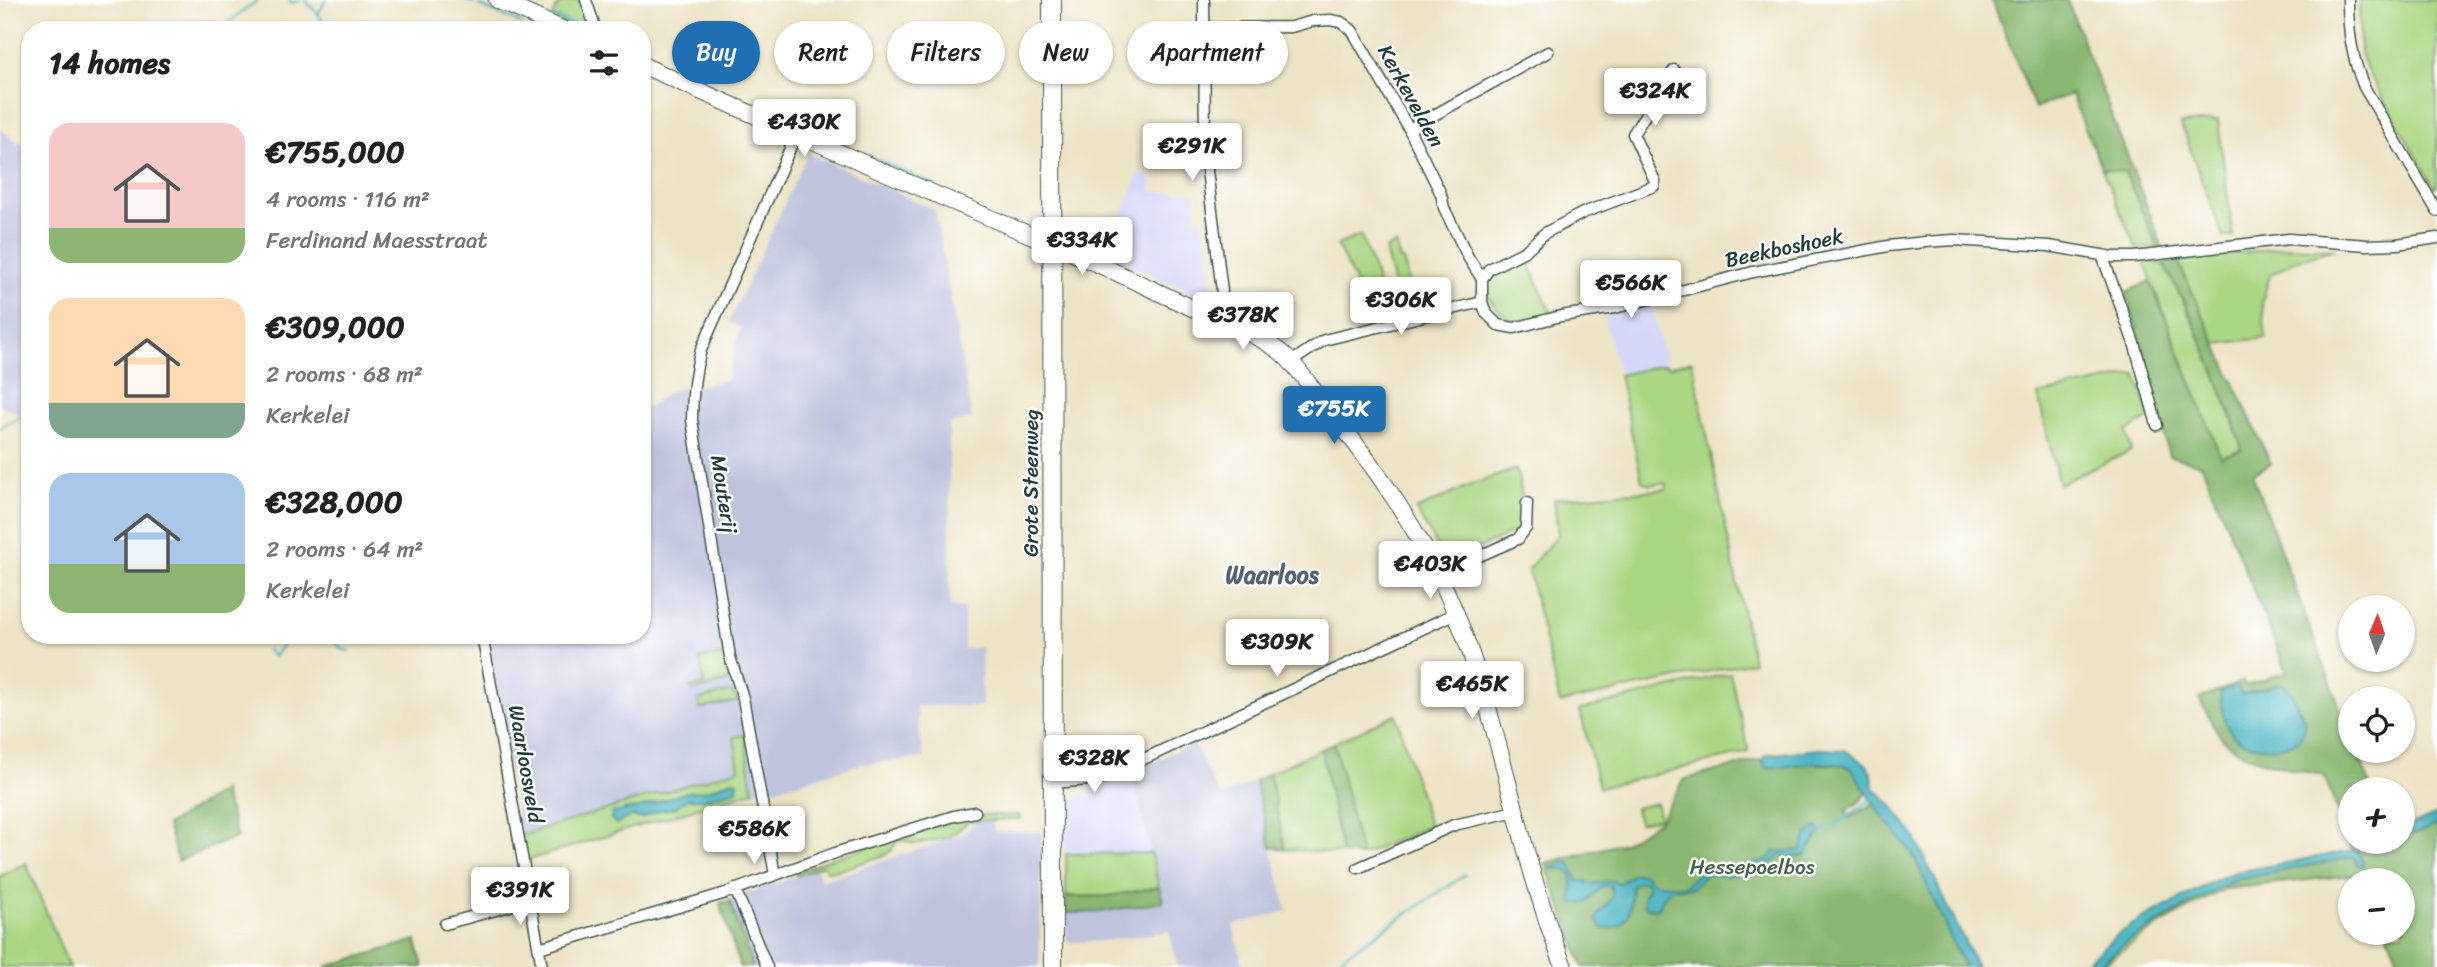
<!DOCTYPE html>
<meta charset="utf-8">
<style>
body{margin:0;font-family:Sriracha,sans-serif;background:#f6f6f6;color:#202124;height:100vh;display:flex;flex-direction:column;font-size:26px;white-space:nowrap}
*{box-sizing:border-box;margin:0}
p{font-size:23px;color:#757577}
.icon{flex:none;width:38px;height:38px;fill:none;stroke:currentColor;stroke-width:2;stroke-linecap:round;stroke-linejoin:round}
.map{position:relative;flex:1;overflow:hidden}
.panel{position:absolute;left:21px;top:21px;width:630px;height:623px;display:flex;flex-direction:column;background:#fff;border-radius:28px;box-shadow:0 2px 5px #0004}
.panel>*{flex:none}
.guide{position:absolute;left:672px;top:21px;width:665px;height:63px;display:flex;gap:14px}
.needle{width:46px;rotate:2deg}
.fabs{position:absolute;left:2338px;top:595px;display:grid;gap:14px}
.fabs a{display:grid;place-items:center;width:77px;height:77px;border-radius:50%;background:#fff;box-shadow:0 2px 5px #0004;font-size:35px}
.price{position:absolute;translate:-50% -60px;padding:0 16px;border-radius:7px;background:#fff;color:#222;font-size:23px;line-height:46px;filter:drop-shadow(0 2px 4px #0008)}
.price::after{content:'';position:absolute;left:50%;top:42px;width:21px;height:16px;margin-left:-10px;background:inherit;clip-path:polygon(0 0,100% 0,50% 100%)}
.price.active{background:#1f6fb2;color:#fff}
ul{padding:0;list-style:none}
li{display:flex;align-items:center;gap:21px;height:175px;padding:0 28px}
li span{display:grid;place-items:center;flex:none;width:196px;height:140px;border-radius:21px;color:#555}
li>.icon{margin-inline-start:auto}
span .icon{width:84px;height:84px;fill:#fffc;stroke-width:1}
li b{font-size:30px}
h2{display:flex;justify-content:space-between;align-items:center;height:84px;padding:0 28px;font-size:30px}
.chip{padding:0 24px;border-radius:32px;background:#fff;box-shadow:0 2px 5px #0004;font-size:24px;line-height:63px}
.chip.active{background:#1f6fb2;color:#fff}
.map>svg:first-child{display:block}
.built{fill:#d6d8f9}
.industrial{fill:#bec3de}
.green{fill:#abd682;stroke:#658a5b;stroke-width:2;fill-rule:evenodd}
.forest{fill:#88b770;stroke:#547a52;stroke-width:2;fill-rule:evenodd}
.water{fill:#46b4c1;stroke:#32787a;stroke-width:2}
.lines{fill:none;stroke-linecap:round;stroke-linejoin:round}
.stream{stroke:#46b4c1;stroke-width:2.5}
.street-casing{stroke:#3e564a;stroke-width:13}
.secondary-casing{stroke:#3e564a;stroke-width:18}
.primary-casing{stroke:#3e564a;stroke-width:20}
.street{stroke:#fff;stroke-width:10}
.secondary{stroke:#fff;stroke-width:16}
.primary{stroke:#fff;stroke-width:18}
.labels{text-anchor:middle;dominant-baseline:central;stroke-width:5;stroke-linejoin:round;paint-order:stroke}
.street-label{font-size:21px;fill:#1f3d34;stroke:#fff}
.park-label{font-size:21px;fill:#426348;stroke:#fff}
.quarter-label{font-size:24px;font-weight:bold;fill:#546271;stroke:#fff}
</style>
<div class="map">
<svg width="2437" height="967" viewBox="0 0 2437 967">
<rect width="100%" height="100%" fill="#fff"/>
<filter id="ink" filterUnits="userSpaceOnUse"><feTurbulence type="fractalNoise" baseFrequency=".0143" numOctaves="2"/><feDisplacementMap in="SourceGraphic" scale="14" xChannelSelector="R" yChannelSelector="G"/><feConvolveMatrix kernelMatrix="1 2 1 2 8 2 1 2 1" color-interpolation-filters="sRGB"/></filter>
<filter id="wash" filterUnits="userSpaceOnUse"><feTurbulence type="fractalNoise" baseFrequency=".00686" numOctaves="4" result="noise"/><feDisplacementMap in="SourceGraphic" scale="28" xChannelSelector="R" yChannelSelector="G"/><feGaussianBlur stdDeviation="1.57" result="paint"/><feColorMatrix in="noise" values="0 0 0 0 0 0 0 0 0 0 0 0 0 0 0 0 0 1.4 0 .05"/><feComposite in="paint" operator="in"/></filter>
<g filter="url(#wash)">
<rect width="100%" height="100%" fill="#ede3c5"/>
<path class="built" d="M1139,174H1151V192L1195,193V216L1203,221L1213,291L1204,300L1184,291L1185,289L1173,283L1172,285L1118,258L1133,226L1119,220Z
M1652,306L1666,364L1619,375L1604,317Z
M1132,772L1151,853L1066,854V797H1078Z"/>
<path class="industrial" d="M0,129L30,151V416L27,417L0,405Z
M808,153L935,210L972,419L949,424L950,607L964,608V649L981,647L982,706H916L924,758L861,764L766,792L753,791L745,735L734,737L739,769L520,836L488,635H642V412L670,391L727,380L740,327L729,322Z
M1194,743L1212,781L1222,796L1255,781L1287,911L1233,925L1243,967H1178L1169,931L1103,941L1067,942L1066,913L1099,912L1162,902L1132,772Z
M993,821L994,831L1042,832L1039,967H740L720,903L816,869L821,881L962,835L976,822Z"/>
<path class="green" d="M570,0H583L590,23L588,30H577L551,18L558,5Z
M2359,0H2437V186L2434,187L2366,68L2360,54Z
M2218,120L2233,237H2223L2181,124Z
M2102,169L2125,172L2158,248H2136Z
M1361,235L1375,274L1386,314L1372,317L1337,245Z
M1396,244L1400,260H1403L1415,307L1400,310L1385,249Z
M2286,247L2335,249L2296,260L2270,275L2262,302L2266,338L2216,344L2178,261Z
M1526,255L1551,313C1540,316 1524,322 1513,320C1506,318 1501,312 1496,307C1469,279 1505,266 1526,255Z
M2144,261L2163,264C2196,322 2221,385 2242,449L2221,458Z
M1692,361L1753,662L1560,703L1528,569L1558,535L1554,499L1666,489L1665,483L1649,485L1642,481L1619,375L1666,364L1667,367Z
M2136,374L2150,418L2126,432L2131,451L2059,484L2038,395Z
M1516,469C1521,487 1528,516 1516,531L1447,563L1416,510L1473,484Z
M721,655L726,658L731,676L726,682L694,691L690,688L704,685L700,658Z
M1730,673L1749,752L1599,788L1580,710Z
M728,692L733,693L738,701L700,709L698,700Z
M1396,714L1429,826L1361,856L1334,743Z
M745,735L753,791L525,861L520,836L739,769L734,737ZM733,780L736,781L734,791L704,799H686L675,808L660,810L641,818L629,817L616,824L611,819L625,809L640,808L687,792L709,790Z
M1321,749L1342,854L1285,849L1269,773Z
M1656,803L1660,818L1639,823L1635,808Z
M985,815H1019L1020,819L969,821L950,837L916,844L902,840L896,842L891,851L882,856L840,870L827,871L823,865L797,876L795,873L824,861L954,820Z
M1151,853L1159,887L1109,896L1066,897V854Z
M26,863L69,967H0V876Z
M2223,886L2225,889C2182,912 2138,936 2101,967H2097L2126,943Z"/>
<path class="forest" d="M1992,0H2067L2163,248H2158L2125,172L2102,169L2071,94L2035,108Z
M2178,261L2271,464L2252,474L2350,734V751H2357L2372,789H2350V842H2384L2386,844L2403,842V838L2437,825V967H2402L2387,933H2403V880H2365L2362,874L2225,889L2223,886L2235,880L2353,857L2357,865L2363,862L2358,850H2352L2324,775C2295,770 2240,761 2221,737C2213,726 2206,712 2199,699L2243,681L2245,686L2287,672L2202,465L2169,456L2147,364L2126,292L2150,281L2221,457L2242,449L2230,410L2187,306L2163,264ZM2282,684L2287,687L2224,718L2220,693L2238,687L2240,693L2244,694L2273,685Z
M1334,743L1361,856L1342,854L1321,749Z
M1763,759V762L1844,765L1852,769L1867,793L1860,801L1846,811L1849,818L1874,803L1913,854L1964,967H1583L1545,863L1624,843L1659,821L1685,779Z
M1269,773L1285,849L1271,847L1255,781Z
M223,791L237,837L178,861L167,825Z
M1159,887L1163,902L1099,912L1066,913V897L1109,896Z
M730,901L753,967H740L720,903Z
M416,940L423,967H325Z"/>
<path class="water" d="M2282,684C2291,688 2293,696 2297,705C2300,711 2305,719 2305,725C2304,755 2247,752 2232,734C2224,724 2221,706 2220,693L2238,686L2240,693L2244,694Z
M1819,749L1844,750L1866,764L1872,774L1874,788L1892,806L1914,836L1977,967H1964L1913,854L1880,813L1852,769L1844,765L1819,763L1770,768L1765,767L1763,759L1765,755Z
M732,780L738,782L737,790L704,799H686L675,808L660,810L641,818L629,817L616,824L611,819L612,813L640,808L687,792L709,790Z
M2437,814V825L2403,838V829Z
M1817,827L1821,833C1812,840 1812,848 1804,856H1781L1765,868L1756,871L1727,876L1706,874L1694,887C1668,891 1670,883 1658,909L1647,908L1644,903V894L1647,892L1648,885L1645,882H1638L1632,886C1631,906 1631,930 1603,929L1596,920C1601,906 1616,904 1611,886C1600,883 1593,896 1586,903H1571C1572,887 1579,863 1552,870L1551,866L1569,862L1578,881H1587V884C1599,885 1607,878 1620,883L1634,874H1644L1655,884L1684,886L1703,869L1719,870L1767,861L1774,852L1801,850L1807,834Z
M2356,850L2363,862V866L2357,865L2356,859L2353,857L2235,880L2175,912L2126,943L2097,967H2081L2117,935L2138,921L2222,877L2235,872Z"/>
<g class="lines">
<path class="stream" d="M289,0L292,3L300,0
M305,0L318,14L326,0
M466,0L473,3
M517,0L523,2
M480,6L522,24
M318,14L329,30
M553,16L584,29
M529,28L534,30
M218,30L258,0
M642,56L649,59
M656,62L725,92
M733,96L779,116
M786,120L936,186
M642,243L644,247
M0,428L30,411
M328,635L343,650L350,651
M267,650L274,657L289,635
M1819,832L1843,820L1873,798
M1327,967L1465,875"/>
</g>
</g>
<g filter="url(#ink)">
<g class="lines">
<defs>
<path id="street" d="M586,0L596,30
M1204,0L1205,154L1222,291L1220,301L1213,318
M2348,0C2348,32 2352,58 2364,87L2437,211
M1204,28L1291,27L1313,21L1330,20L1341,22L1352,30L1409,129L1441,194L1444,208L1468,257L1482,279
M1409,129L1548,52
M2102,255L2135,346L2157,425
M1482,302V279L1489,269L1525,251L1545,233L1583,213L1654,186L1655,181L1633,134L1674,70
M1291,362L1324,340L1482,302L1486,313L1498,325L1514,328L1561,316L1615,308L1753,272L1888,246L1925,242L1954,240L2049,246L2113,257H2134L2289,239L2367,245L2397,244L2437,238
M1438,574L1518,539L1526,528L1527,503
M482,635L542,967
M1053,771L1108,773
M1053,783L1101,779L1456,613
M1358,868L1454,825L1516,811
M775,875L743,698L730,657L692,420C692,395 694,373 701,350L796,135
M735,889L767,967
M445,924L531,900
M539,948L726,893L838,852L954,816L975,812"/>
<path id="secondary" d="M497,0L564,30
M642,65C784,129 927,191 1070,252C1115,271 1159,293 1203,313C1227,324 1256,334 1278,350C1296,364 1309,385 1323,402C1367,457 1408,513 1439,576C1499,698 1513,841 1564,967"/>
<path id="primary" d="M1052,0L1053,967"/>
</defs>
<use href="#street" class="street-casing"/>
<use href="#secondary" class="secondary-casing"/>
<use href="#primary" class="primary-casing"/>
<use href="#street" class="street"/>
<use href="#secondary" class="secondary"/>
<use href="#primary" class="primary"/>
</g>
</g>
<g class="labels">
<g class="street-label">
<text transform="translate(1411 96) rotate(61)">Kerkevelden</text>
<text transform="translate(1784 248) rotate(-12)">Beekboshoek</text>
<text transform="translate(1031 483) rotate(-90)">Grote Steenweg</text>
<text transform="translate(724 494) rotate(81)">Mouterij</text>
<text transform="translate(526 764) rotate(80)">Waarloosveld</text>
</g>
<g class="park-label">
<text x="1752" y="867">Hessepoelbos</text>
</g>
<g class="quarter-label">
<text x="1272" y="575">Waarloos</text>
</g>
</g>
</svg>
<div class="fabs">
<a><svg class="needle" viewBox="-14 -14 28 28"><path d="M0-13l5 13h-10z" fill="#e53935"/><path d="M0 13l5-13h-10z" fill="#757577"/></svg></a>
<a><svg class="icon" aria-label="locate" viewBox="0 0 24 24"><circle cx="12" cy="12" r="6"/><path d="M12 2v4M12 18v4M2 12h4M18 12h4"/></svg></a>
<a>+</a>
<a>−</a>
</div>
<b class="price" style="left:1655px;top:128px">€324K</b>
<b class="price" style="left:804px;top:159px">€430K</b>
<b class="price" style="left:1192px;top:183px">€291K</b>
<b class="price" style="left:1082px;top:277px">€334K</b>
<b class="price" style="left:1631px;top:320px">€566K</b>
<b class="price" style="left:1401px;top:337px">€306K</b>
<b class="price" style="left:1243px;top:352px">€378K</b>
<b class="price active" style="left:1334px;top:446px">€755K</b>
<b class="price" style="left:1430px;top:601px">€403K</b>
<b class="price" style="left:1277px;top:679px">€309K</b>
<b class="price" style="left:1472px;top:721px">€465K</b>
<b class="price" style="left:1094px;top:795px">€328K</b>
<b class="price" style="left:754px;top:866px">€586K</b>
<b class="price" style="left:520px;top:927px">€391K</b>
<div class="guide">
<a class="chip active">Buy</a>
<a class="chip">Rent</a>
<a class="chip">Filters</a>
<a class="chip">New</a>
<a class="chip">Apartment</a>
</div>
<section class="panel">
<h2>14 homes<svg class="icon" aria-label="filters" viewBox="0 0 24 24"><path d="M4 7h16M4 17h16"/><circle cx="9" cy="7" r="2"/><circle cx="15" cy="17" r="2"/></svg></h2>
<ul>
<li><span style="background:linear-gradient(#f6c9c9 75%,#8fb573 0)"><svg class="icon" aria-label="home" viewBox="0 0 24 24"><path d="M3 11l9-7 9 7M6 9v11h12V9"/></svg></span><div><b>€755,000</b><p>4 rooms · 116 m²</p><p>Ferdinand Maesstraat</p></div></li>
<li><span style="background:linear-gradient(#ffd9b3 75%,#7fa58c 0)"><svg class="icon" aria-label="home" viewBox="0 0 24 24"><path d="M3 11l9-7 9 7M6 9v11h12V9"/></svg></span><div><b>€309,000</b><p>2 rooms · 68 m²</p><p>Kerkelei</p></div></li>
<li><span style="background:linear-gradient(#a9c7e8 65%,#8fb573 0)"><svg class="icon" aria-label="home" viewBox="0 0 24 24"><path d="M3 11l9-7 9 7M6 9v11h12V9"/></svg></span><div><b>€328,000</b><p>2 rooms · 64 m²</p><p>Kerkelei</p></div></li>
</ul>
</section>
</div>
